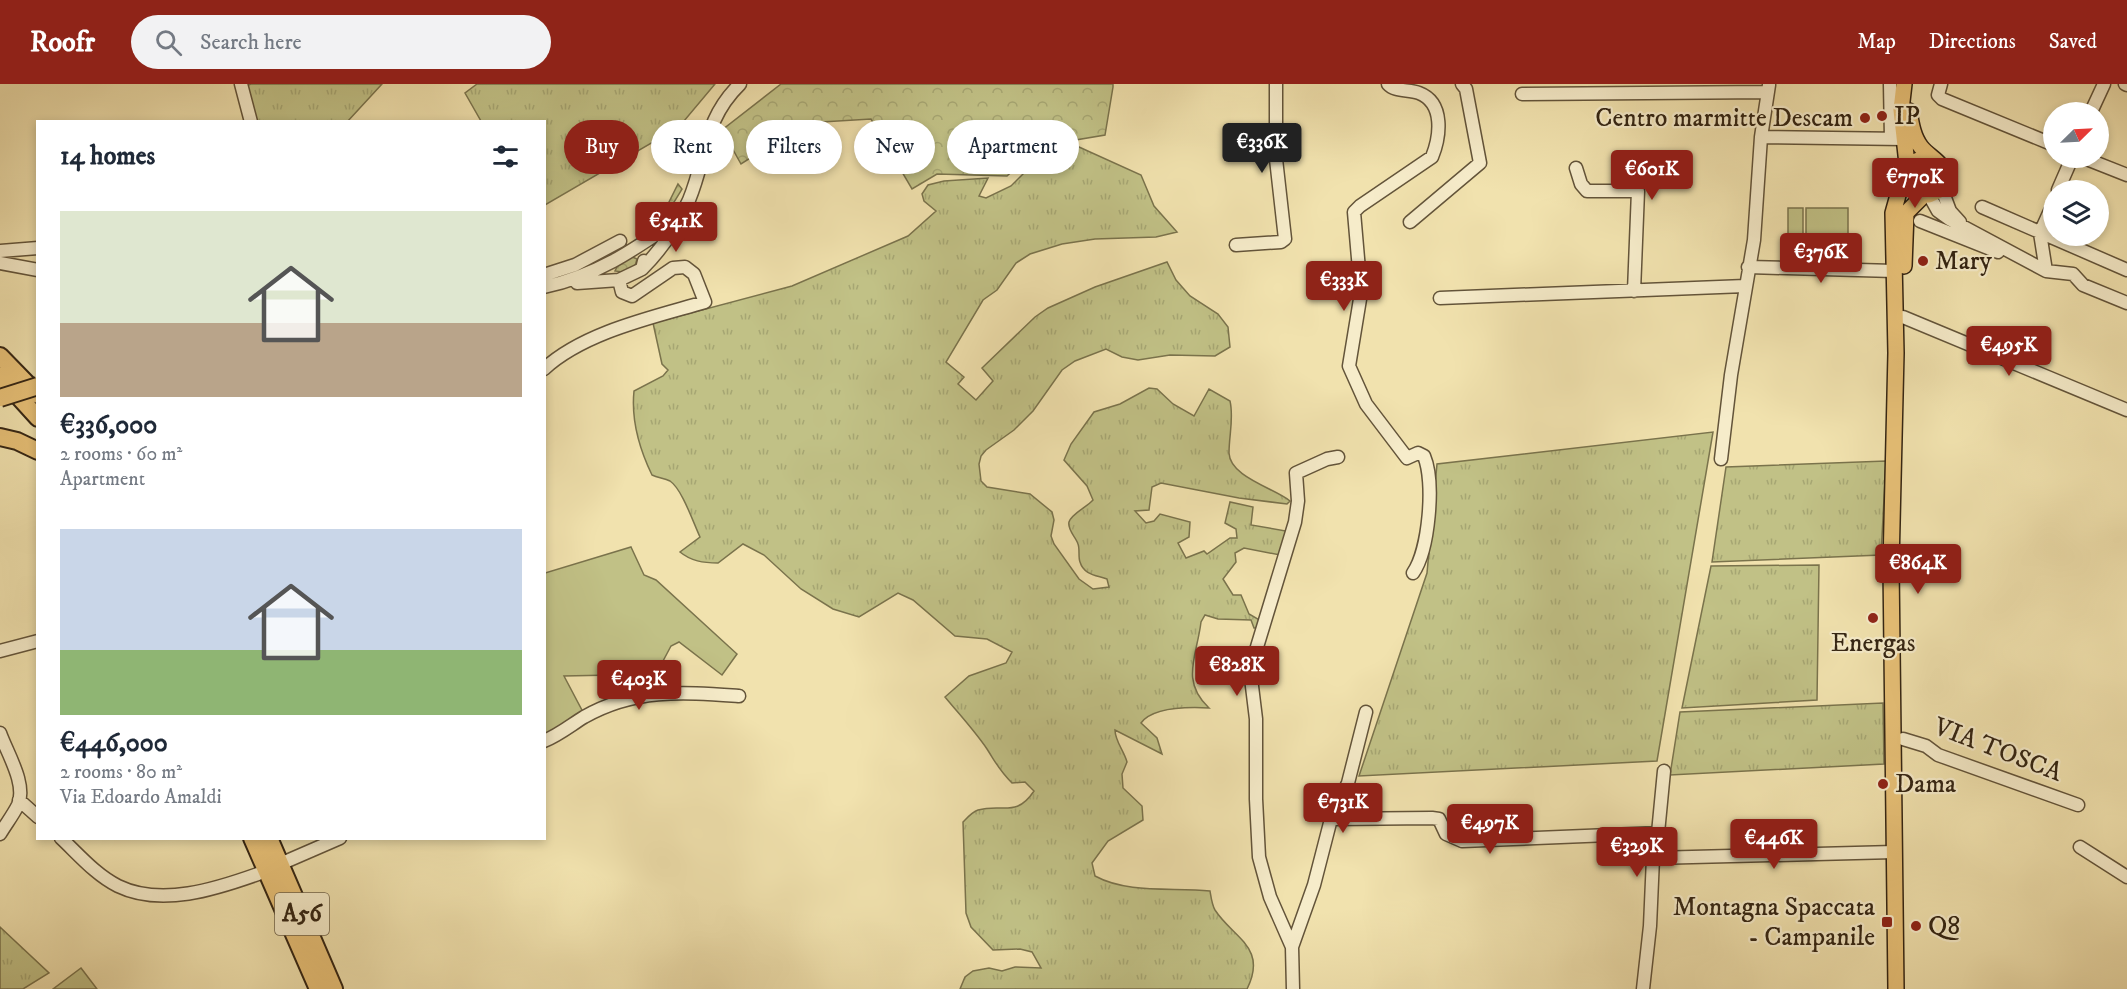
<!DOCTYPE html>
<meta charset="utf-8">
<style>
body{margin:0;font-family:"IM FELL DW Pica",serif;background:#f2f2f3;color:#1f2937;height:100vh;display:flex;flex-direction:column;font-size:22px;white-space:nowrap}
*{box-sizing:border-box;margin:0}
p{font-size:20px;color:#747a83}
.icon{flex:none;width:33px;height:33px;fill:none;stroke:currentColor;stroke-width:2;stroke-linecap:round;stroke-linejoin:round}
.map{position:relative;flex:1;overflow:hidden}
.panel{position:absolute;left:36px;top:36px;width:510px;height:720px;display:flex;flex-direction:column;background:#fff;border-radius:0px;box-shadow:0 3px 9px #0003}
.panel>*{flex:none}
.guide{position:absolute;left:564px;top:36px;width:570px;height:54px;display:flex;gap:12px}
.needle{width:39px;rotate:66deg}
.fabs{position:absolute;left:2043px;top:18px;display:grid;gap:12px}
.fabs a{display:grid;place-items:center;width:66px;height:66px;border-radius:50%;background:#fff;box-shadow:0 3px 9px #0003;font-size:30px}
.price{position:absolute;translate:-50% -51px;padding:0 14px;border-radius:6px;background:#8f2418;color:#fff;font-size:20px;line-height:39px;filter:drop-shadow(0 2px 3px #0008)}
.price::after{content:'';position:absolute;left:50%;top:36px;width:18px;height:14px;margin-left:-9px;background:inherit;clip-path:polygon(0 0,100% 0,50% 100%)}
.price.selected{background:#222;color:#fff}
ul{padding:0;list-style:none}
li{display:grid;align-content:center;gap:12px;height:318px;padding:0 24px}
li span{display:grid;place-items:center;height:186px;border-radius:0px;color:#555}
li>.icon{margin-inline-start:auto}
span .icon{width:108px;height:108px;fill:#fffc;stroke-width:1}
li b{font-size:26px}
h2{display:flex;justify-content:space-between;align-items:center;height:72px;padding:0 24px;font-size:26px}
.pill{padding:0 21px;border-radius:27px;background:#fff;box-shadow:0 3px 9px #0003;font-size:21px;line-height:54px}
.pill.selected{background:#8f2418;color:#fff}
header{display:flex;align-items:center;gap:36px;box-sizing:border-box;height:84px;padding:0 30px;background:#8f2418;color:#fff}
header strong{font-size:28px}
nav{display:flex;gap:33px;margin-inline-start:auto;font-size:21px}
.search{width:420px;height:54px;background:#f2f2f3;display:flex;align-items:center;gap:15px;box-sizing:border-box;padding:0 21px;border-radius:33px;color:#747a83;font-size:22px}
.map>svg:first-child{display:block}
.grass{fill:url(#grass-tufts);stroke:#7a734c;stroke-width:1.5}
.park{fill:url(#park-crowns);stroke:#7a734c;stroke-width:1.5}
.garden{fill:#c1c186;stroke:#7a734c;stroke-width:1.5}
.lines{fill:none;stroke-linecap:round;stroke-linejoin:round}
.minor-casing{stroke:#63543a;stroke-width:15}
.major-casing{stroke:#342513;stroke-width:18}
.highway-casing{stroke:#342513;stroke-width:20}
.minor{stroke:#f6ecca;stroke-width:12}
.major{stroke:#e8c177;stroke-width:15}
.highway{stroke:#e8c177;stroke-width:16}
.highway-bridge-casing{stroke:#342513;stroke-width:20;stroke-linecap:butt}
.highway-bridge{stroke:#e8c177;stroke-width:16}
.poi-dot{fill:#8f2418;stroke:#f6ecca;stroke-width:2}
.labels{text-anchor:middle;dominant-baseline:central;stroke-width:4.5;stroke-linejoin:round;paint-order:stroke}
.shield{fill:#f6ecca;stroke:#6e614a;stroke-width:1.5}
.shield-label{font-size:24px;font-weight:bold;fill:#342513}
.poi-label{font-size:26px;fill:#342513;stroke:#f6ecca;text-anchor:start}
.street-label{font-size:26px;fill:#342513;stroke:#f6ecca}
</style>
<header>
<strong>Roofr</strong>
<div class="search"><svg class="icon" aria-label="search" viewBox="0 0 24 24"><circle cx="10" cy="10" r="6"/><path d="M15 15l6 6"/></svg>Search here</div>
<nav><a>Map</a><a>Directions</a><a>Saved</a></nav>
</header>
<div class="map">
<svg width="2127" height="905" viewBox="0 0 2127 905">
<defs>
<pattern id="grass-tufts" width="24" height="20" patternUnits="userSpaceOnUse" patternTransform="scale(1.5)"><rect width="24" height="20" fill="#c1c186"/><path d="M3 7l-1-3M5 7V3M7 7l1-3M15 17l-1-3M17 17v-4M19 17l1-3" fill="none" stroke="#a6a673"/></pattern>
<pattern id="park-crowns" width="20" height="18" patternUnits="userSpaceOnUse" patternTransform="scale(1.5)"><rect width="20" height="18" fill="#c1c186"/><path d="M2 6a3 3 0 1 1 6 0M12 15a3 3 0 1 1 6 0" fill="none" stroke="#a6a673"/></pattern>
</defs>
<rect width="100%" height="100%" fill="#f1e2ae"/>
<filter id="stains"><feTurbulence type="fractalNoise" baseFrequency=".00333" numOctaves="4"/><feColorMatrix values="0 0 0 0 .2 0 0 0 0 .09 0 0 0 0 .02 0 0 0 .5 -.17"/></filter>
<radialGradient id="worn" r=".72"><stop offset=".6" stop-color="#630" stop-opacity="0"/><stop offset="1" stop-color="#630" stop-opacity=".3"/></radialGradient>
<path class="grass" d="M251,0H382L347,38L257,37L246,2Z
M477,0H715L679,43L545,121L544,38L481,37L465,9Z
M1079,63L1141,91L1154,122L1177,148L1156,153L1095,155L1062,160L1030,170L1016,179L997,206L983,216L946,278L964,293L958,300L976,316L993,297L982,284L1035,233L1048,224L1095,203L1167,178L1176,196L1190,212L1218,230L1228,243L1230,263L1215,272L1170,271L1138,276L1122,273L1106,265L1075,277L1062,286L1033,327L1014,346L986,366L981,372L979,380L981,397L987,403L1030,410L1052,428L1054,436L1051,452L1054,460L1079,495L1093,505L1109,503L1107,495C1096,491 1084,491 1080,478C1078,473 1080,465 1078,460C1076,453 1067,446 1069,438C1071,430 1087,423 1093,416L1087,402L1064,376L1071,360L1094,328L1120,320L1149,304L1157,305L1173,320L1194,332L1209,305L1230,317C1234,334 1229,351 1229,369C1230,393 1274,404 1290,417L1287,420L1239,414L1161,399L1152,403L1149,426L1135,427L1146,439L1154,437L1160,430L1190,438L1189,453L1178,459L1186,474L1204,467L1207,470L1230,454H1237L1236,445L1225,439L1230,418L1253,423L1251,441L1286,447L1280,471L1244,464L1235,469L1236,478L1223,495L1233,511H1241L1249,530L1263,538L1261,544H1254L1251,536L1218,535L1205,531L1201,538C1197,572 1180,597 1209,624C1190,623 1153,623 1141,639L1157,654L1162,670L1115,646C1115,657 1124,667 1127,678L1122,690L1123,704L1142,722L1143,736L1108,757L1092,779L1095,792C1128,810 1173,803 1210,807C1211,813 1212,821 1215,826C1233,854 1268,863 1247,905H960L965,893L973,887L989,884L1002,887L1015,883L1041,884L1032,868L1020,865L993,866L971,843L966,829L963,738C967,734 972,728 978,726C1003,719 1016,734 1034,707L1025,698L1012,699C999,686 996,679 987,665C974,646 959,630 945,613L969,592L1006,579L1012,568L987,555L955,552L913,516L898,509L859,533L833,525L801,505L764,471L743,460L718,479C703,479 691,477 680,468L700,453C693,438 682,405 670,397C664,394 658,394 652,391C639,364 631,336 634,307L663,292L668,286L662,280L653,239L792,202L908,152L936,127L924,117L922,110L928,101L944,97L988,94L979,112L986,114L1011,102L1046,67Z
M1915 92a11 11 0 1 1 22 0a11 11 0 1 1-22 0Z
M1713,348L1657,677L1359,692L1427,489L1437,380Z
M1886,377L1881,471L1712,478L1726,383Z
M1819,481L1817,616L1682,624L1711,482Z
M1883,619L1884,680L1670,691L1680,628Z
M0,843L49,889L23,905H0Z"/>
<path class="park" d="M781,0H1113V3L1105,51L1040,62L1007,92L937,90L912,105L871,35L805,39L741,80L722,46Z
M678,100L682,105C670,125 661,141 639,150L665,126Z
M630,172L637,175L635,182L622,188L615,187L619,179Z"/>
<path class="garden" d="M1788,124H1803V159H1788Z
M1806,124H1848V158H1806Z
M631,463L644,491L656,496L737,570L722,591L679,558L671,562L663,577L656,581L648,579L613,591L564,592L584,630L545,654V489Z
M81,884L97,905H53Z"/>
<g class="lines">
<defs>
<path id="minor" d="M241,0L251,38
M1388,0C1395,8 1409,5 1419,9C1445,19 1440,53 1432,73L1360,122L1354,128L1361,209L1349,282L1366,320L1407,374L1418,369L1424,372C1435,398 1429,466 1413,489
M1890,0L1891,55
M1941,0L1938,11L1942,15L2054,61
M2125,0L2127,1
M1522,10L1768,8
M2091,28L2104,0
M1761,53L1769,1
M2084,74L2127,91
M1576,84L1581,100L1587,107H1638L1634,207
M1941,103L1950,127L1960,138
M2058,106L2072,74
M1929,111L1938,127L1949,135L2046,187L2073,190L2083,201L2127,219
M1982,123L2127,186
M1920,137L1998,168
M1410,138L1480,79L1466,5L1462,0
M1236,161L1281,158L1285,155L1276,75V0
M0,167L38,164
M0,179L38,186
M1748,183L1894,187
M642,185C663,164 677,143 689,116C707,73 703,36 740,0
M2046,187L2040,149L2054,118
M544,191L575,181L620,157
M577,199L619,196L642,185L644,177
M544,203C599,191 635,165 680,134
M1440,214L1745,202
M1903,233L2127,326
M544,285C584,248 654,233 705,218L694,190L685,183L673,184L632,212L622,208L619,196
M1721,375L1731,291L1754,156L1761,53L1904,55
M0,567L38,557
M0,649C7,669 27,700 18,721C13,731 6,740 0,750
M1903,655L1926,662L1938,671L2078,721
M544,657C559,651 571,641 584,633C635,604 683,608 739,612
M19,716L38,733
M1331,735L1432,734L1439,735L1446,750L1462,757L1658,749
M61,754C79,771 96,791 118,802C161,823 216,805 258,790
M2080,763L2127,793
M1653,774L1894,768
M287,777L340,754
M1292,863L1314,801L1331,735L1348,699L1366,628
M1293,905L1292,863L1270,813L1259,773L1256,715V635L1250,586L1295,438L1298,417L1296,389L1327,375L1338,373
M1643,905L1650,842L1653,774L1658,749L1664,687"/>
<path id="major" d="M1909,27C1911,39 1913,53 1921,63C1930,74 1943,78 1945,92L1938,107L1929,111L1918,109L1908,95C1908,80 1918,72 1932,75
M1904,182L1906,129L1924,111
M1896,905L1891,481L1896,269L1893,129L1900,104L1908,89L1901,26L1904,0"/>
<path id="highway" d="M0,272L38,311
M0,292L38,334
M0,353L17,357L38,367
M252,754L318,905
M269,754L334,905"/>
</defs>
<use href="#minor" class="minor-casing"/>
<use href="#major" class="major-casing"/>
<use href="#highway" class="highway-casing"/>
<use href="#minor" class="minor"/>
<use href="#major" class="major"/>
<use href="#highway" class="highway"/>
<defs>
<path id="highway-bridge" d="M0,314L38,302"/>
</defs>
<use href="#highway-bridge" class="highway-bridge-casing"/>
<use href="#highway-bridge" class="highway-bridge"/>
</g>
<g class="poi-dot">
<circle cx="1882" cy="32" r="6"/>
<circle cx="1865" cy="34" r="6"/>
<circle cx="1923" cy="177" r="6"/>
<circle cx="1873" cy="534" r="6"/>
<circle cx="1883" cy="700" r="6"/>
<rect x="1881" y="832" width="12" height="12" rx="3"/>
<circle cx="1916" cy="842" r="6"/>
</g>
<g class="labels">
<rect class="shield" x="275" y="809" width="54" height="42" rx="4.5"/>
<g class="shield-label">
<text x="302" y="830">A56</text>
</g>
<g class="poi-label">
<text x="1894" y="32">IP</text>
<text x="1853" y="34" text-anchor="end">Centro marmitte Descam</text>
<text x="1935" y="177">Mary</text>
<text x="1873" y="559" text-anchor="middle">Energas</text>
<text x="1895" y="700">Dama</text>
<text x="1875" y="823" text-anchor="end">Montagna Spaccata<tspan x="1875" dy="30">- Campanile</tspan></text>
<text x="1928" y="842">Q8</text>
</g>
<g class="street-label">
<text transform="translate(1998 666) rotate(21)">VIA TOSCA</text>
</g>
</g>
<rect width="100%" height="100%" filter="url(#stains)"/>
<rect width="100%" height="100%" fill="url(#worn)"/>
</svg>
<div class="fabs">
<a><svg class="needle" viewBox="-14 -14 28 28"><path d="M0-13l5 13h-10z" fill="#e53935"/><path d="M0 13l5-13h-10z" fill="#747a83"/></svg></a>
<a><svg class="icon" aria-label="layers" viewBox="0 0 24 24"><path d="M12 4l9 5-9 5-9-5zM3 14l9 5 9-5"/></svg></a>
</div>
<b class="price selected" style="left:1262px;top:90px">€336K</b>
<b class="price" style="left:1652px;top:117px">€601K</b>
<b class="price" style="left:1915px;top:125px">€770K</b>
<b class="price" style="left:676px;top:169px">€541K</b>
<b class="price" style="left:1821px;top:200px">€376K</b>
<b class="price" style="left:1344px;top:228px">€333K</b>
<b class="price" style="left:2009px;top:293px">€495K</b>
<b class="price" style="left:1918px;top:511px">€864K</b>
<b class="price" style="left:1237px;top:613px">€828K</b>
<b class="price" style="left:639px;top:627px">€403K</b>
<b class="price" style="left:1343px;top:750px">€731K</b>
<b class="price" style="left:1490px;top:771px">€497K</b>
<b class="price" style="left:1774px;top:786px">€446K</b>
<b class="price" style="left:1637px;top:794px">€329K</b>
<div class="guide">
<a class="pill selected">Buy</a>
<a class="pill">Rent</a>
<a class="pill">Filters</a>
<a class="pill">New</a>
<a class="pill">Apartment</a>
</div>
<section class="panel">
<h2>14 homes<svg class="icon" aria-label="filters" viewBox="0 0 24 24"><path d="M4 7h16M4 17h16"/><circle cx="9" cy="7" r="2"/><circle cx="15" cy="17" r="2"/></svg></h2>
<ul>
<li><span style="background:linear-gradient(#dfe7d0 60%,#b9a48a 0)"><svg class="icon" aria-label="home" viewBox="0 0 24 24"><path d="M3 11l9-7 9 7M6 9v11h12V9"/></svg></span><div><b>€336,000</b><p>2 rooms · 60 m²</p><p>Apartment</p></div></li>
<li><span style="background:linear-gradient(#c9d6e8 65%,#8fb573 0)"><svg class="icon" aria-label="home" viewBox="0 0 24 24"><path d="M3 11l9-7 9 7M6 9v11h12V9"/></svg></span><div><b>€446,000</b><p>2 rooms · 80 m²</p><p>Via Edoardo Amaldi</p></div></li>
</ul>
</section>
</div>
